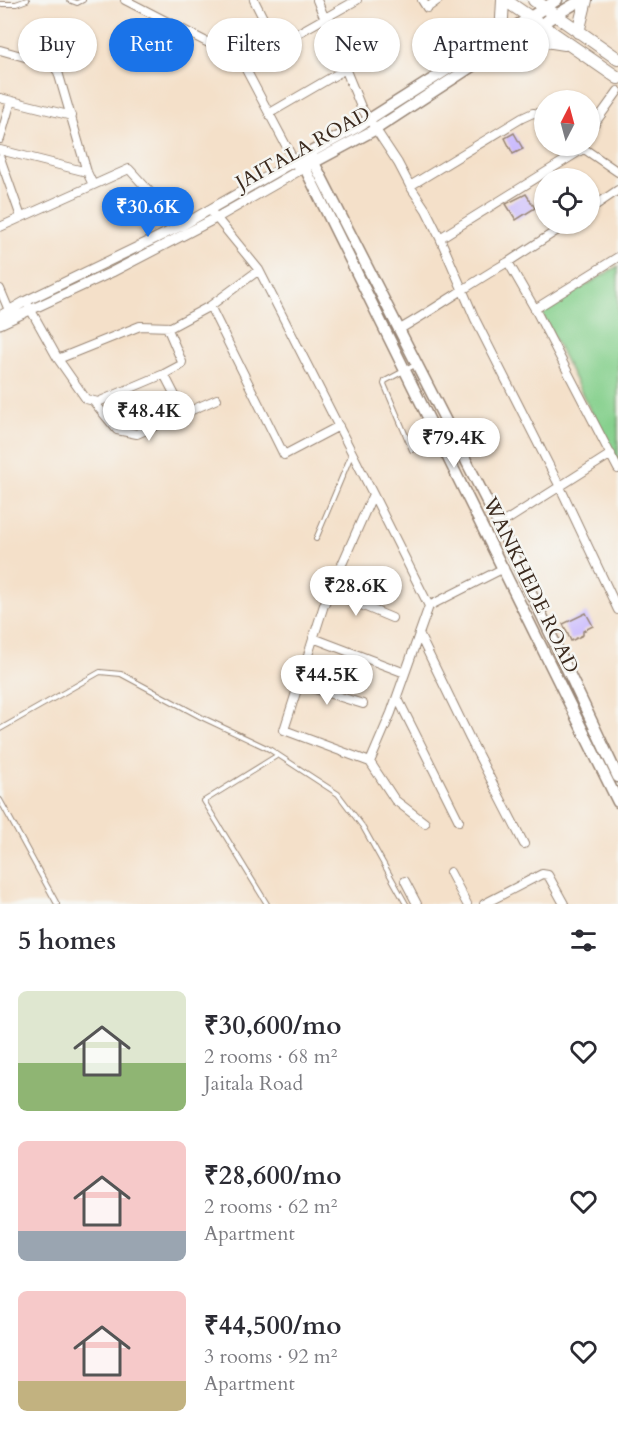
<!DOCTYPE html>
<meta charset="utf-8">
<style>
body{margin:0;font-family:Cardo,serif;background:#f7f7f7;color:#2b2b33;height:100vh;display:flex;flex-direction:column;font-size:22px;white-space:nowrap}
*{box-sizing:border-box;margin:0}
p{font-size:20px;color:#7c7c81}
.icon{flex:none;width:33px;height:33px;fill:none;stroke:currentColor;stroke-width:2;stroke-linecap:round;stroke-linejoin:round}
.map{position:relative;height:904px;overflow:hidden}
.side{display:flex;flex-direction:column;background:#fff;flex:1}
.side>*{flex:none}
.top-card{position:absolute;left:18px;top:18px;width:582px;height:54px;display:flex;gap:12px}
.needle{width:39px;rotate:6deg}
.fabs{position:absolute;left:534px;top:90px;display:grid;gap:12px}
.fabs a{display:grid;place-items:center;width:66px;height:66px;border-radius:50%;background:#fff;box-shadow:0 2px 4px #0004;font-size:30px}
.price{position:absolute;translate:-50% -51px;padding:0 14px;border-radius:21px;background:#fff;color:#222;font-size:20px;line-height:39px;filter:drop-shadow(0 2px 3px #0008)}
.price::after{content:'';position:absolute;left:50%;top:36px;width:18px;height:14px;margin-left:-9px;background:inherit;clip-path:polygon(0 0,100% 0,50% 100%)}
.price.active{background:#1a73e8;color:#fff}
ul{padding:0;list-style:none}
li{display:flex;align-items:center;gap:18px;height:150px;padding:0 18px}
li span{display:grid;place-items:center;flex:none;width:168px;height:120px;border-radius:9px;color:#555}
li>.icon{margin-inline-start:auto}
span .icon{width:72px;height:72px;fill:#fffc;stroke-width:1}
li b{font-size:26px}
h2{display:flex;justify-content:space-between;align-items:center;height:72px;padding:0 18px;font-size:26px}
.pill{padding:0 21px;border-radius:27px;background:#fff;box-shadow:0 2px 4px #0004;font-size:21px;line-height:54px}
.pill.active{background:#1a73e8;color:#fff}
.map>svg:first-child{display:block}
.green{fill:#86d08d;stroke:#607d56;stroke-width:1.5}
.building{fill:#c5b3ff}
.lines{fill:none;stroke-linecap:round;stroke-linejoin:round}
.service-casing{stroke:#988574;stroke-width:6}
.minor-casing{stroke:#988574;stroke-width:10}
.tertiary-casing{stroke:#988574;stroke-width:11}
.secondary-casing{stroke:#988574;stroke-width:13}
.primary-casing{stroke:#988574;stroke-width:14}
.service{stroke:#fff;stroke-width:4}
.minor{stroke:#fff;stroke-width:8}
.tertiary{stroke:#fff;stroke-width:9}
.secondary{stroke:#fff;stroke-width:10}
.primary{stroke:#fff;stroke-width:12}
.labels{text-anchor:middle;dominant-baseline:central;stroke-width:5;stroke-linejoin:round;paint-order:stroke}
.street-label{font-size:20px;fill:#3b2a1e;stroke:#f6f6f2}
</style>
<div class="map">
<svg width="618" height="904" viewBox="0 0 618 904">
<rect width="100%" height="100%" fill="#f6f6f2"/>
<filter id="ink" filterUnits="userSpaceOnUse"><feTurbulence type="fractalNoise" baseFrequency=".0167" numOctaves="2"/><feDisplacementMap in="SourceGraphic" scale="12" xChannelSelector="R" yChannelSelector="G"/><feConvolveMatrix kernelMatrix="1 2 1 2 8 2 1 2 1" color-interpolation-filters="sRGB"/></filter>
<filter id="wash" filterUnits="userSpaceOnUse"><feTurbulence type="fractalNoise" baseFrequency=".008" numOctaves="4" result="noise"/><feDisplacementMap in="SourceGraphic" scale="24" xChannelSelector="R" yChannelSelector="G"/><feGaussianBlur stdDeviation="1.35" result="paint"/><feColorMatrix in="noise" values="0 0 0 0 0 0 0 0 0 0 0 0 0 0 0 0 0 1.4 0 .05"/><feComposite in="paint" operator="in"/></filter>
<g filter="url(#wash)">
<rect width="100%" height="100%" fill="#f4e0c9"/>
<path class="green" d="M618,266V465L541,312Z"/>
<g id="blocks">
<path class="building" d="M514,133L523,149L513,154L505,138Z
M526,194L535,208L516,220L506,204Z
M586,613L593,626L583,631V635L571,641L563,624Z"/>
</g>
</g>
<g filter="url(#ink)">
<use href="#blocks" fill-opacity="0" stroke="#988574" stroke-width="1.5"/>
<g class="lines">
<defs>
<path id="service" d="M69,0L77,3L83,0
M0,4H16L27,0
M339,49L378,29
M412,450L384,384L385,381L415,365
M316,539L352,453
M0,729L100,672L121,674L201,717L269,749L338,794L363,827L406,904
M0,800L57,904
M267,904L204,801L278,755"/>
<path id="minor" d="M125,0L232,55L243,64L299,170
M254,0L277,46
M317,0L361,107L398,163L410,186
M422,0L427,8L438,0
M0,50L53,65L58,72L87,172L93,185
M243,64L357,0
M0,98L72,116
M270,113L344,70
M544,115L533,113L522,118L410,186L426,210L440,238L475,319L560,487L618,610
M590,130L618,91
M0,139L11,101
M580,146L618,172
M0,150L87,172
M0,158L21,217
M590,209L618,190
M210,210L259,270L373,494
M567,224L508,262L535,309L618,469
M0,227L129,169L181,226
M440,238L583,149
M259,270L210,306L284,455L339,426
M0,289L11,315
M28,305L58,359L86,399L98,402L164,374L184,413
M535,309L618,257
M400,329C437,308 471,283 508,262
M58,359L140,326L171,327L210,306
M164,374L181,365L182,362L167,327
M94,402L117,430L137,434L217,399
M499,525L611,454
M330,592L392,618
M419,634L470,739L524,844
M313,638L405,673
M299,684L363,704
M397,697L459,821
M370,762L391,713L429,606L504,568
M425,823L395,800L370,762L284,730L324,605L373,494L429,606
M450,872L467,904
M405,881L417,904
M484,904L542,874L548,875L564,904"/>
<path id="tertiary" d="M0,316L26,301L181,226L300,158
M0,324L112,272L216,218L305,167"/>
<path id="secondary" d="M557,0L357,127L300,158L618,802
M309,153L499,525L618,777
M309,165L376,129L480,61L581,0"/>
<path id="primary" d="M505,0L618,78
M534,0L618,59
M578,32L586,0
M501,36L503,0
M521,37L565,44"/>
</defs>
<use href="#service" class="service-casing"/>
<use href="#minor" class="minor-casing"/>
<use href="#tertiary" class="tertiary-casing"/>
<use href="#secondary" class="secondary-casing"/>
<use href="#primary" class="primary-casing"/>
<use href="#service" class="service"/>
<use href="#minor" class="minor"/>
<use href="#tertiary" class="tertiary"/>
<use href="#secondary" class="secondary"/>
<use href="#primary" class="primary"/>
</g>
</g>
<g class="labels">
<g class="street-label">
<text transform="translate(303 148) rotate(-29)">JAITALA ROAD</text>
<text transform="translate(531 585) rotate(64)">WANKHEDE ROAD</text>
</g>
</g>
</svg>
<div class="fabs">
<a><svg class="needle" viewBox="-14 -14 28 28"><path d="M0-13l5 13h-10z" fill="#e53935"/><path d="M0 13l5-13h-10z" fill="#7c7c81"/></svg></a>
<a><svg class="icon" aria-label="locate" viewBox="0 0 24 24"><circle cx="12" cy="12" r="6"/><path d="M12 2v4M12 18v4M2 12h4M18 12h4"/></svg></a>
</div>
<b class="price active" style="left:148px;top:238px">₹30.6K</b>
<b class="price" style="left:149px;top:442px">₹48.4K</b>
<b class="price" style="left:454px;top:469px">₹79.4K</b>
<b class="price" style="left:356px;top:617px">₹28.6K</b>
<b class="price" style="left:327px;top:706px">₹44.5K</b>
<div class="top-card">
<a class="pill">Buy</a>
<a class="pill active">Rent</a>
<a class="pill">Filters</a>
<a class="pill">New</a>
<a class="pill">Apartment</a>
</div>
</div>
<section class="side">
<h2>5 homes<svg class="icon" aria-label="filters" viewBox="0 0 24 24"><path d="M4 7h16M4 17h16"/><circle cx="9" cy="7" r="2"/><circle cx="15" cy="17" r="2"/></svg></h2>
<ul>
<li><span style="background:linear-gradient(#dfe7d0 60%,#8fb573 0)"><svg class="icon" aria-label="home" viewBox="0 0 24 24"><path d="M3 11l9-7 9 7M6 9v11h12V9"/></svg></span><div><b>₹30,600/mo</b><p>2 rooms · 68 m²</p><p>Jaitala Road</p></div><svg class="icon" aria-label="heart" viewBox="0 0 24 24"><path d="M12 20l-8-8c-3-5 5-10 8-4 3-6 11-1 8 4z"/></svg></li>
<li><span style="background:linear-gradient(#f6c9c9 75%,#9aa5b1 0)"><svg class="icon" aria-label="home" viewBox="0 0 24 24"><path d="M3 11l9-7 9 7M6 9v11h12V9"/></svg></span><div><b>₹28,600/mo</b><p>2 rooms · 62 m²</p><p>Apartment</p></div><svg class="icon" aria-label="heart" viewBox="0 0 24 24"><path d="M12 20l-8-8c-3-5 5-10 8-4 3-6 11-1 8 4z"/></svg></li>
<li><span style="background:linear-gradient(#f6c9c9 75%,#c2b280 0)"><svg class="icon" aria-label="home" viewBox="0 0 24 24"><path d="M3 11l9-7 9 7M6 9v11h12V9"/></svg></span><div><b>₹44,500/mo</b><p>3 rooms · 92 m²</p><p>Apartment</p></div><svg class="icon" aria-label="heart" viewBox="0 0 24 24"><path d="M12 20l-8-8c-3-5 5-10 8-4 3-6 11-1 8 4z"/></svg></li>
</ul>
</section>
